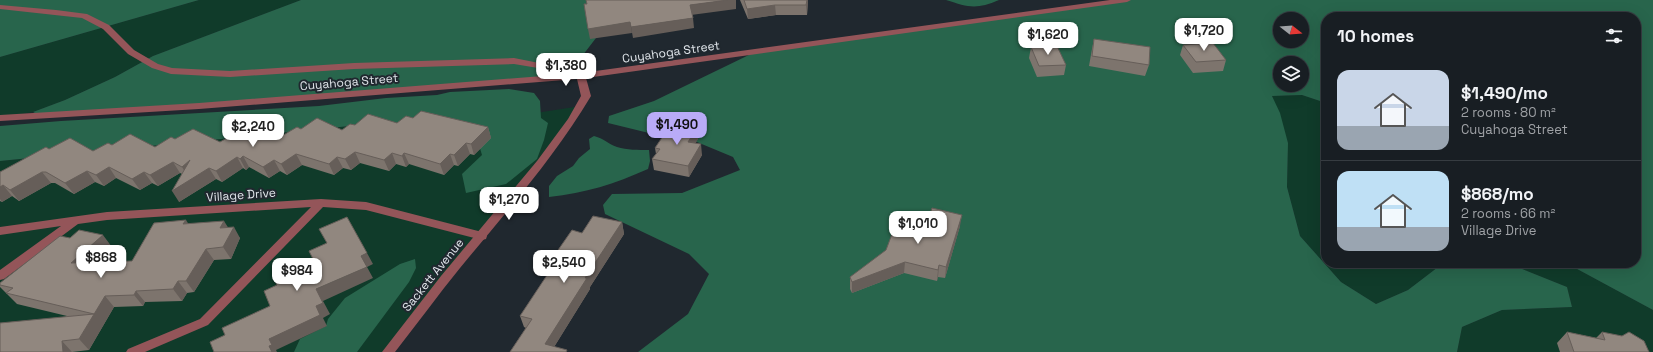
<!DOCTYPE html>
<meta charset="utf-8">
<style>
body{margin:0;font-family:"Space Grotesk",sans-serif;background:#252b30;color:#f1f3f6;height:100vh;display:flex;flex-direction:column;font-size:15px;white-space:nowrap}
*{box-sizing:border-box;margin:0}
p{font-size:13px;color:#9fa2a6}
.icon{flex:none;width:22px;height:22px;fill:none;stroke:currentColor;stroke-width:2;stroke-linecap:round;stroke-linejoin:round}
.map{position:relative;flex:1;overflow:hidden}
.side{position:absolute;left:1321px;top:12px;width:320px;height:256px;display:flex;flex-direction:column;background:#181e23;border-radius:16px;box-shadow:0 4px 16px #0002,0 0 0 1px #363c41}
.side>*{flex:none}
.needle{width:26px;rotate:107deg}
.fabs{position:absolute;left:1273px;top:12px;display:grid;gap:8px}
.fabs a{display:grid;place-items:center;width:36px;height:36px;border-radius:50%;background:#181e23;box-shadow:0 4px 16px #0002,0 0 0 1px #363c41;font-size:20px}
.price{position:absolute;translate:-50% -34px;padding:0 9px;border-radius:8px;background:#fff;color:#222;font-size:13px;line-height:26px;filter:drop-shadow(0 1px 2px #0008)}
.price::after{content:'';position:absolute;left:50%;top:24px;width:12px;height:9px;margin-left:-6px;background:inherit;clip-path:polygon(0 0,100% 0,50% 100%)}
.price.current{background:#b9abf7;color:#111}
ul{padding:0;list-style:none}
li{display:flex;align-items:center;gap:12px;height:100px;padding:0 16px}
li+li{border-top:1px solid #363c41}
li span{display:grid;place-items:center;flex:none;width:112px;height:80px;border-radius:12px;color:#555}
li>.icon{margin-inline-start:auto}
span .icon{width:48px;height:48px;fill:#fffc;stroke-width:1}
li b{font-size:17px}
h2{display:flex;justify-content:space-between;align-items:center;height:48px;padding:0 16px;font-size:17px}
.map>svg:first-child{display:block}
.green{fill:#103b2a}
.forest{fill:#28654c;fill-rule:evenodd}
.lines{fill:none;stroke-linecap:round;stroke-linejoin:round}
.service{fill:#945559;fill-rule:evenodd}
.minor{fill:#945559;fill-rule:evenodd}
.tertiary{fill:#945559;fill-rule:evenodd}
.wall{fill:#7d746d}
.shaded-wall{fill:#665e59}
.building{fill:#91877f;stroke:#665e59}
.labels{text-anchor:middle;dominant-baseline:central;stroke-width:4;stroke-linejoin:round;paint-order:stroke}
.street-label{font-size:12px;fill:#e2e7ec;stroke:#20282f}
</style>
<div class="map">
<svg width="1653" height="352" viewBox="0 0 1653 352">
<rect width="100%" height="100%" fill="#20282f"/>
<path class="green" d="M199,0H301L153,56L115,77L65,100L33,112L0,118V57Z
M1302,95L1326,103V263H1459L1442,264L1408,290L1376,304L1341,282L1300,236L1287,187L1288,143L1272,96Z
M581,106L388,352H0V161L360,125H459Z
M1507,263H1566L1653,310V352H1457L1462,327L1502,310L1572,307L1567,287Z"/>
<path class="forest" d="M0,0H199L0,57Z
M301,0H662L596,38L566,77L42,117L33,112L65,100L115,77L153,56Z
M946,0H999C976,10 968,7 946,0Z
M1127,0H1653V310L1566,263H1636V17H1326V103L1302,95L1272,96L1280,113L1288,143L1287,187L1300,236L1341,282L1376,304L1408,290L1442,264L1507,263L1567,287L1572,307L1502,310L1462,327L1457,352H638L688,314L709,274L689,254L605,214L603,205L612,194L682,193L740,170L733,157L680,135L653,134L608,123L609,116L654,101L753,53ZM1280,19H1302V41H1280ZM1280,63H1302V85H1280Z
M509,89L534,93L540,101L541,118L548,123L544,140L537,159L506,184L466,193L462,174L482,155L476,135L360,125L0,161V126L61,121L319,106L386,98L437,95L450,92Z
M594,136C605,139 608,144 617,147C627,150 638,150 649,150L650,161L648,169C614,184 586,193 549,197V186L557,176L573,166L579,158L590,149L589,139Z
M415,259L416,268L409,282L357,352H294L300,339L326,326L328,319L345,298L400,264Z"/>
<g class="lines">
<path class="service" d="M0,5L56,10L87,14L109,25L134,50L158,64L172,68L230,71L354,63L514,58L544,64L554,78L550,81L547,80L538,68L514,64L354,69L230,77L171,74L152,68L128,54L103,29L82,18L0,9Z"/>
<path class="minor" d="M321,199L366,202L482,232L486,233L487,236L486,239L482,240L366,210L323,207L208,325L145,352H126L128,349L200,319L311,207L107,220L78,224L4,279L0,280V270L61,226L0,235V227L107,212Z"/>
<path class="tertiary" d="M1110,0H1131L1127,2L586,78L591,96C554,158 506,212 460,268C438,295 417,324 395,352H382L441,276L537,161L568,119L581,96L577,79L199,109L0,121V115L199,103L581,73Z"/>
</g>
<path class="wall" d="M740,0H808L807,15H776L748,19Z
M1413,13L1440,17H1411Z
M1094,39L1149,65L1145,76L1089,66L1092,49Z
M1183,45L1226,60L1223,71L1193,73L1180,55Z
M1031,47L1066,65L1064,75L1037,77L1029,58Z
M413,118L488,127L491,138L474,155L470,154L458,166L454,165L444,175L409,164L406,167L396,164L389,171L360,163L351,170L343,168L334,175L302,165L287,175L280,171L269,178L249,167L246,170L243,168L222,182L216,179L179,202L182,174L180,173L158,186L152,183L140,190L116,178L104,186L95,182L74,194L55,183H51L19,201L12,196L2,202L0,201V172L49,149L93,151L112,145L155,147L175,139L220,142L238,135L280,137L301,129L342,130L355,125L397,123Z
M697,128L698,139L695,143L702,155L689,177L654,170L652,159L656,154L655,148Z
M622,222L624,234L590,287V289L554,347L510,352L526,328L524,327L520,316L558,259L556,253L582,233Z
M188,224L228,227L240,238L231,259L214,260L194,292L187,293L182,301L145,302L143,306L114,307L89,350L72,352H0L67,316L17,304L0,287V283L112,247L94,262L132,261Z
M960,226L945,278L938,277L937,281L904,273L852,293L850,289V277L924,232Z
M1567,332L1596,338L1602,332L1649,352H1560L1557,343Z"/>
<path class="shaded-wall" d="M728,0H736V9L691,15L690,5Z
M807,0H808L807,15L806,5Z
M775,5L776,15L748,19L747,9Z
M693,18L694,28L633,38L631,27Z
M630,22L632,33L590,39L588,29Z
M488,127L491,138L474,155L471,144Z
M697,128L698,139L690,153L688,142Z
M466,143L470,154L458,166L454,155Z
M701,144L702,155L689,177L688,166Z
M355,152L360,163L351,170L345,159Z
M392,153L396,164L389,171L384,160Z
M404,153L409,164L406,167L402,156Z
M296,154L302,165L287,175L281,164Z
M450,154L454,165L444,175L440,164Z
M243,156L249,167L246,170L240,159Z
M237,157L243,168L222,182L216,171Z
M337,157L343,168L334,175L329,164Z
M190,160L189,178L182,167Z
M274,160L280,171L269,178L263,167Z
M173,162L180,173L158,186L150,175Z
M109,167L116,178L104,186L96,175Z
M209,168L216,179L179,202L172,191Z
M87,171L95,182L74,194L65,183Z
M42,172L51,183L19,201L10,190Z
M144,172L152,183L140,190L132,179Z
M3,185L12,196L2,202L0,199V187Z
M962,215L960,226L945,278L946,267Z
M186,220L193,231L183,224Z
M224,221L231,232L220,228Z
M622,222L624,234L590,287V289L551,352L545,344L585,278Z
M234,227L240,238L231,259L223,247Z
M103,235L112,247L80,274L71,263Z
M206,249L214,260L194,292L186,281Z
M367,253L373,264L367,267L361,256Z
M905,262L904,273L852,293V282Z
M939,265L938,277L937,281L938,270Z
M367,267L373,278L323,301L330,314L323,318L327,326L276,350L277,352H272L269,346V339L316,306V289Z
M178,281L187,293L182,301L173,289Z
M136,291L145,302L143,306L134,295Z
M105,296L114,307L89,350L79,339Z
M62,341L72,352H63Z"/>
<path class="building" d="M586,0H728L690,5L693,18L631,27L630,22L588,29L584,4H587Z
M744,0H807L806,5H775L747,9Z
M1413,13L1439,16L1440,17H1415Z
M1094,39L1150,47L1149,65L1092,56Z
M1213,43L1226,60L1196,62L1183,45Z
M1057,46L1066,65L1039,66L1031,47Z
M421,111L488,127L471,144L466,143L454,155L450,154L440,164L404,153L402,156L392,153L384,160L355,152L345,159L337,157L329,164L296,154L281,164L274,160L263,167L243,156L240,159L237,157L216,171L209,168L172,191L190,160L182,167L173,162L150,175L144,172L132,179L109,167L96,175L87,171L65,183L46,172H42L10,190L3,185L0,187V172L46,147L49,149L70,138L93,151L108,143L112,145L130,134L155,147L171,137L175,139L193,129L220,142L234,134L238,135L254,125L280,137L297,127L301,129L317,118L342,130L350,124L355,125L368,114L397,123L406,116L413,118Z
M671,124L697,128L688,142L701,144L688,166L652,159L660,149L655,148Z
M932,208L962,215L946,267L939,265L938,270L905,262L852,282L850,277L886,250L895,226L924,232Z
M593,216L622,222L585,278H587L545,344L567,350L566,352H510L532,319L520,316L561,254L556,253L572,230L582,233Z
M347,217L367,253L361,256L367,267L316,289L323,303L316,306L320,315L269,339L272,345L269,346L272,352H214L210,342L225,335L222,328L270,306L264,291L277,285L273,276L313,259L309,251L327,243L319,229Z
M186,220L183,224L224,221L220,228L234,227L223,247L206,249L186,281H178L173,289L136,291L134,295L105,296L79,339L62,341L63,352H0V323L94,314L6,293L13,288L0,285V283L60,236L70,238L79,230L103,235L71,263L132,261L154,223Z
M1567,332L1605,340L1602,332L1622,336L1629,332L1644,341L1649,352H1574Z"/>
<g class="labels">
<g class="street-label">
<text transform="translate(671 52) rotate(-8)">Cuyahoga Street</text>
<text transform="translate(349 82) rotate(-5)">Cuyahoga Street</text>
<text transform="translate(241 195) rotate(-4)">Village Drive</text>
<text transform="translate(433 275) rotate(-51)">Sackett Avenue</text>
</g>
</g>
</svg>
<div class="fabs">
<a><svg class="needle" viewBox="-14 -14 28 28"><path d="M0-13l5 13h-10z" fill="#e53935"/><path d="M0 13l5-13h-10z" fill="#9fa2a6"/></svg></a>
<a><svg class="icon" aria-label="layers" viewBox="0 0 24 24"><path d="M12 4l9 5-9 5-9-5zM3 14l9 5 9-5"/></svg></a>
</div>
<b class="price" style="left:1204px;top:52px">$1,720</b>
<b class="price" style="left:1048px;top:56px">$1,620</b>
<b class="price" style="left:566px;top:87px">$1,380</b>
<b class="price current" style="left:677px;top:146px">$1,490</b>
<b class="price" style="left:253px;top:148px">$2,240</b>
<b class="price" style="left:509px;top:221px">$1,270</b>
<b class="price" style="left:918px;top:245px">$1,010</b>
<b class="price" style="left:101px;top:279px">$868</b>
<b class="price" style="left:564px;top:284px">$2,540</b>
<b class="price" style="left:297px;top:292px">$984</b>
<section class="side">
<h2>10 homes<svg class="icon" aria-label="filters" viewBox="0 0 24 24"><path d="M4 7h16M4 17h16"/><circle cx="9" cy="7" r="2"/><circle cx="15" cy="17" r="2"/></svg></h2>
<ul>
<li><span style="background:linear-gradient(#c9d6e8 70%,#9aa5b1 0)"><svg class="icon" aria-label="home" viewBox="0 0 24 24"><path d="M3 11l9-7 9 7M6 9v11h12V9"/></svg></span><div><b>$1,490/mo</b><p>2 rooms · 80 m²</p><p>Cuyahoga Street</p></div></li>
<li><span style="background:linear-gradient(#bfe0f5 70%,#9aa5b1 0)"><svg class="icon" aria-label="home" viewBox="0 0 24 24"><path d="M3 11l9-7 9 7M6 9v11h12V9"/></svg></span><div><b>$868/mo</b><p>2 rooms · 66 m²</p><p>Village Drive</p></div></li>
</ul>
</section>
</div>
